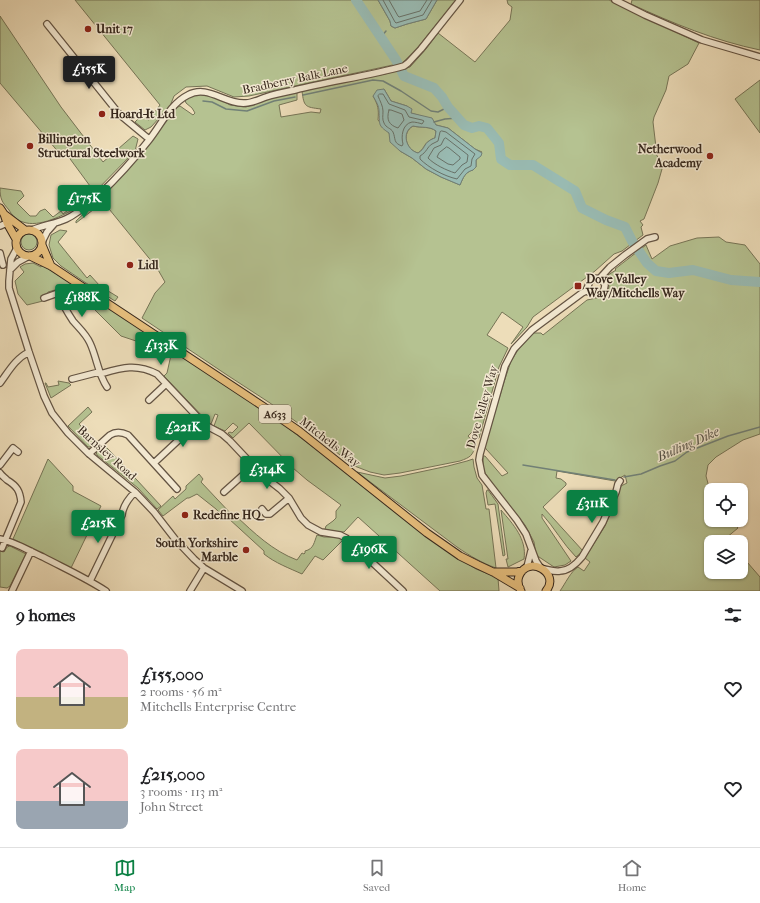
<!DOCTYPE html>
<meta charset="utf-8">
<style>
body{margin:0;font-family:"IM FELL French Canon",serif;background:#f6f6f6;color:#202124;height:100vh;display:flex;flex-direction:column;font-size:15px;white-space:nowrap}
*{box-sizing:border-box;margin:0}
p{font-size:13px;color:#757577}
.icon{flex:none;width:22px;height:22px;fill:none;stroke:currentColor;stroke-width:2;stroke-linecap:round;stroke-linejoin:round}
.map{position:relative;height:591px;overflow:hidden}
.panel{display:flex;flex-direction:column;background:#fff;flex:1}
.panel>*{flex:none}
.controls{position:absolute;left:704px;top:483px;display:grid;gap:8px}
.controls a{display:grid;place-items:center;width:44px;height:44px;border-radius:8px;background:#fff;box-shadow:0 1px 3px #0004;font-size:20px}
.price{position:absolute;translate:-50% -34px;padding:0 9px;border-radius:4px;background:#0b8043;color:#fff;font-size:13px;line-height:26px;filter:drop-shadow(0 1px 2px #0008)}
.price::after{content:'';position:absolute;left:50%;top:24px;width:12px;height:9px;margin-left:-6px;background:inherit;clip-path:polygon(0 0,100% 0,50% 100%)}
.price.on{background:#222;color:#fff}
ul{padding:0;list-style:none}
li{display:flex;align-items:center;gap:12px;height:100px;padding:0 16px}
li span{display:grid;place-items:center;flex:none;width:112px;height:80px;border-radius:8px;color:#555}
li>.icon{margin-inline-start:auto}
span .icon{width:48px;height:48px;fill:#fffc;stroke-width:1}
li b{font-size:17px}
h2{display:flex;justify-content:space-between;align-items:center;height:48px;padding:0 16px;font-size:17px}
.tabs{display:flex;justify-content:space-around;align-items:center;height:56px;border-top:1px solid #e0e0e0;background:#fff;font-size:11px;color:#757577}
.tabs a{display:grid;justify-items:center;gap:2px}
.tabs .on{color:#0b8043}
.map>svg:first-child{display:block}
.green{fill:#b5c291;stroke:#767456;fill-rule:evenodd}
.water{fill:#99bbb3;stroke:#718077;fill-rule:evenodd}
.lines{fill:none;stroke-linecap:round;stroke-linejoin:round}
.shore{stroke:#687168;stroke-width:1}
.stream{stroke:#718077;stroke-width:1.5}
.river{stroke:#99bbb3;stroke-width:10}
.minor-casing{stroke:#645443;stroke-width:8}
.major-casing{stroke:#36271c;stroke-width:9}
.minor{stroke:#f3e9d2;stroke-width:5.5}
.major{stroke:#e6be7c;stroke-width:7}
.poi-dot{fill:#8f2418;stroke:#f3e9d2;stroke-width:1.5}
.labels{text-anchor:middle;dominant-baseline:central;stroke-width:3;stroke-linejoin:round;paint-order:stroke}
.shield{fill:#f3e9d2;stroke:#6f6153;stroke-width:1}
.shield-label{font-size:11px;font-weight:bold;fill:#36271c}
.poi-label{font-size:12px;font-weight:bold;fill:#36271c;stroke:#f3e9d2;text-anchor:start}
.street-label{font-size:12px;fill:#36271c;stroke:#f3e9d2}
.water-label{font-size:13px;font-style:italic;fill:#4f4c42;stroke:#f3e9d2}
</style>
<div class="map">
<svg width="760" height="591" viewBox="0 0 760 591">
<rect width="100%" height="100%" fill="#edddb9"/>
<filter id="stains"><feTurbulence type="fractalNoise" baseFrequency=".005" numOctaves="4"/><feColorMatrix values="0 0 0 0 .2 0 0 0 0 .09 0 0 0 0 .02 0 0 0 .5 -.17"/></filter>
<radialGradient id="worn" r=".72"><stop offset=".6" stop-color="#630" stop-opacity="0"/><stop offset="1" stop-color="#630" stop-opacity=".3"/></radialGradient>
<path class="green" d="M75,0H378L390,21L391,26L395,28L407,24L426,19L437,0H456L414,52L402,63L249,96L234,97L207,86L186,87L174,96L170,106L151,127L145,130L135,122L140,117L149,120L160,105Z
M507,0H609L699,43L688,64L669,76L666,90L654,117L653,122L657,156L661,160L662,169L658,183L644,219L640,221L643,225L641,227L643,235L622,251L614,254L595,271L533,317L527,327L511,344L523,327L502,312L487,335L508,348L499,367L479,438L478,439L472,432L468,436L476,445C472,456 471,457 460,461L400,473L384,475L370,472L352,465L323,441L270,403L227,375L142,318L155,293L165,282L157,268L105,204L102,203L76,223V221L97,201L102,197L129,169L176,108L180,106L193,115L195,113L192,108L186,103L185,100L191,95L198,94L216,97L230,105L246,107L270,98L297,92V100L279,105L281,117L311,112L320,113L321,109C305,107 304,107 302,91L385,74L410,67L426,49L438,33L475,62L510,20L512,7L508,4ZM384,89L391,101L407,106L411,113L421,116L436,125L448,128L475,149L482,152L476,160V167L473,170C465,172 463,178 460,185L441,177L426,169L412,158L400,151L389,133L378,120C379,109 378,105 373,96Z
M632,0H760V50C716,41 672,23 631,4Z
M0,16L61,107L103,162L133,136L138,139L135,151L90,197L84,196L87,193L85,190L90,186L65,152L60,154L0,83Z
M760,80V133L735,99Z
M413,126C421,128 430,126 436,131L435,138C434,138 430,140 429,141C424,144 424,149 418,153C406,150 401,133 413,126Z
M0,188L21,191L24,196L17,203L30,216H36L40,211L45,209L53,217L61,211L63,214L77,203L75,200L77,198C79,201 79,203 78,207C64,215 39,228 23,222C16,220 12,215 9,210C2,202 0,199 0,188Z
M60,230L67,231L58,242L87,278L90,275L100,286L118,297L115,301L86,283L61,266L53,258L49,245L51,235Z
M21 242a8 8 0 1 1 16 0a8 8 0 1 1-16 0Z
M719,237L726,242L745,245L760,264V434L743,440L716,457L708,465L706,476L710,491L711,493V520H731L738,528L726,538L730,542H711V572H741V555L760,577V591H560C565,584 571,571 578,567L584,571L590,562L585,558L605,526L621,486L627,483L625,475L615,481L557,471L556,478L561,479L566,483V485L543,507L583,551L576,557C563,544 554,527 542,514V518L571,561L565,565L554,567L536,555L534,542L525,525L492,484L484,471L483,464V456H485L502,476L508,473L486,449L485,446L504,382L511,361L518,350L527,340L534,333H541L543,335L587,300L601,297L606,294L609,287L608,278V275L616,270L615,269L646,245L652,259L670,246L697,238Z
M33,263L41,267L42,265L99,301L267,412L457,557L476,569L498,578L499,591H440L358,517L344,532L330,531L325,529L326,526L333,521L336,518V511L341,505L307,480L293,468L249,423L233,438L228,433L230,432L232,433L238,427L233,423L225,431L214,426L218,415L215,414L211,424L207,421L164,376L167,373L171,355L165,351H162L154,347L121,336L84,299L63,285L55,290L48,292L47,295L42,296L43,301L27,305L18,294L15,281L24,272L20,267L25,264Z
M58,381L69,383L71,385L51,398L45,383H46L48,387L59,385Z
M88,407L92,412L79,424L96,442L90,447H88L68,426Z
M104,445L111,452L161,506L157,509L138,488L97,455L96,452Z
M48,459L73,486V491L101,506L71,568L13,539Z
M473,459L474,467L477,478L482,485L486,509H489L496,568C482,563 470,556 457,547L357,472L385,478L401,476L448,466L467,461Z
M199,474L203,479L201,482L233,516L235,515C254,533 273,551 297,560L302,553L304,554L305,553V551C314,549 314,542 317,535L324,537H341L344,539L323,560L315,556L302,574C289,568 275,563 264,554V551L228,518L225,519L216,509L197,494L189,498H187L163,516L158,510L173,496L175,499L186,489V486Z
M487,490H488L498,504L505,555L503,556L495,504L488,505L486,493Z
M501,510C513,524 527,539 524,559L508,567L506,559H508Z
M10,546L26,554L10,586L7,588L0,587V550L4,552L7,547Z"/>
<path class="water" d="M378,0H437L426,19L407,24L395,28L391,26L390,21Z
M384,89L391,101L407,106L412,109L411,113L432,118L436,125L448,128L475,149L482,153L481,156L476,160V167L473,170C465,172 463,178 460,185L441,177L426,169L412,158L400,151L390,142L389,133C377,125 380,124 379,111C379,106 376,101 373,96L377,90ZM413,126C421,128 430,126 436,131L435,138C434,138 430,140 429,141C424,144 425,149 418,153C406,150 401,132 413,126Z"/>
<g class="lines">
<path class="shore" d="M383,0L395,22L396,23L423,15L432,0
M389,0L398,16L399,17L420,11L427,0
M380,94H383L389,104L405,110L409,117L422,120L424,121L422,124C420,123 415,122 412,122C402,124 401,137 403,144L402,146C393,143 396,139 393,132C391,128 386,128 384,123C382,119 383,116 383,111C383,106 380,101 378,96Z
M389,110H391L402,114L404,120L398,128C389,125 386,120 389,110Z
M442,131L446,132L475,154L472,159L471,166L465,169L457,179C444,176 429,168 420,159V156C427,152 427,147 432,144C434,143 436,142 438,141L440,132Z
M446,138L468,155L467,162L462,165L455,173C446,170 435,165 428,158L434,148L441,145L444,139Z
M447,147L449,148L460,157V159L453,165L448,164L437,157L439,153Z"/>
<path class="stream" d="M381,37L386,31
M303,95L373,80L383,81L401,91L431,111L438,112L448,107
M203,101L212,102L226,109L247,111L274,101L295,97
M434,122L445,119L458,118
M523,465L615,480
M624,477L641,474L660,466L675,461L687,452L728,436L760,427"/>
<path class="river" d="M356,0L396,60L404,76L434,88L442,97L448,107L464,125L472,128L479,126L487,128L499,143L501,159L510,165H533L575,191L582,208L606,220L625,227L632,241L647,263L656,271L669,273L693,270L731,280L760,282"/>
<defs>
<path id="minor" d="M615,0L645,15L702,40L760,57
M47,24L120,115L149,139
M0,226L7,223
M32,230C43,225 55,224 66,219C79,213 89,203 100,194C118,177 134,159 149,140C161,125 170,104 188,95C208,84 225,105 246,103C252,103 260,99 266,97C275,94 285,92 295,90C331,81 369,76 404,66L408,63L421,49L460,0
M42,242L47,232L54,224
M17,248L11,259L9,281V288L29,352L44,396L52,413L68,433L89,454L135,492L154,512L175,539L194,559L204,568L242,591
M0,253L3,265
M10,270L18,262L29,256
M595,278L602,280L605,285C604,298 595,294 586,291L590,281Z
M599,279L610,267L625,255L647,239L655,237
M44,298L58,293C62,303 67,312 73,321C79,328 86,334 90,343C97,358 98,374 107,387
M100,374C121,368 136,363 157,374L205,425L222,434L230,441L262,475L280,489L289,498L301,518L308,525L321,532L340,535L346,538L403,591
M72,379L99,372
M0,383C9,371 15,359 29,352
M149,400L166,384
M89,454L110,435C116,431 122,432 128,435L177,489
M154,463L200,420
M0,465L13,448L18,452
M0,473C2,476 4,477 7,480C17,486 20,491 21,502L2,548
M224,492L253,466
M262,509L266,514H270L289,498
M0,539C15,542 29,551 43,557C64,568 86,578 106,591
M527,567L531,551
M540,567L536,561L526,534L517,520L482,475L479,460L480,454L505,366L514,349L532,330L582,293L586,291
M544,569C549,570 555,572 560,571C569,571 577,563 582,557L603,522L616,492L618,484L620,481
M90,581L122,515C123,506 129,498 135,492
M12,591L31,551
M190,591L204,568"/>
<path id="major" d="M0,208L4,214L7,223L16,239
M4,214L25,230
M16 243a13 13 0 1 1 26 0a13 13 0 1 1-26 0Z
M42,245L51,266
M30,256L51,266L267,409L299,431L427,533L460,556L478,565L493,572L520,588
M493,572H517L523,570
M521,591C518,586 517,581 519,576C528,554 561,573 546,591"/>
</defs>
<use href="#minor" class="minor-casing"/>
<use href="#major" class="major-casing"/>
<use href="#minor" class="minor"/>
<use href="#major" class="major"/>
</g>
<g class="poi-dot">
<circle cx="88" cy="29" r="4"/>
<circle cx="102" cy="114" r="4"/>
<circle cx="30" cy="146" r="4"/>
<circle cx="710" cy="156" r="4"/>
<circle cx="130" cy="265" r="4"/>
<rect x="574" y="282" width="8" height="8" rx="2"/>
<circle cx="185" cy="515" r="4"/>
<circle cx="246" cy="550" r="4"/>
</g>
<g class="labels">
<rect class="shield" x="259" y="405" width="32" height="18" rx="3"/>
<g class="shield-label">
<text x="275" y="414">A633</text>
</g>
<g class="poi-label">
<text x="96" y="29">Unit 17</text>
<text x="110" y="114">Hoard-It Ltd</text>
<text x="38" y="139">Billington<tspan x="38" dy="14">Structural Steelwork</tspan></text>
<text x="702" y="149" text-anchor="end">Netherwood<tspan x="702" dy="14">Academy</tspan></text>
<text x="138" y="265">Lidl</text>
<text x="586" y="279">Dove Valley<tspan x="586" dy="14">Way/Mitchells Way</tspan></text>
<text x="193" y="515">Redefine HQ</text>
<text x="238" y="543" text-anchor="end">South Yorkshire<tspan x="238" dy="14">Marble</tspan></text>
</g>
<g class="street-label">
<text transform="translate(295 79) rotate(-12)">Bradberry Balk Lane</text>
<text transform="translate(482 407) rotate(-74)">Dove Valley Way</text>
<text transform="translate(330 442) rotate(38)">Mitchells Way</text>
<text transform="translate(107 453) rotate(42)">Barnsley Road</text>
</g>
<g class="water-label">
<text transform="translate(688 444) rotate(-24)">Bulling Dike</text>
</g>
</g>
<rect width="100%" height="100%" filter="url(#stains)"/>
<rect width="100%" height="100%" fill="url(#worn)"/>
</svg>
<div class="controls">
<a><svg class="icon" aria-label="locate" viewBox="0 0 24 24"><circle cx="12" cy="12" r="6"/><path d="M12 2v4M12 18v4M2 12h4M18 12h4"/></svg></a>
<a><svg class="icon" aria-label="layers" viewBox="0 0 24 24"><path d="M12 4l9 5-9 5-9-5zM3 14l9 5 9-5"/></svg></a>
</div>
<b class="price on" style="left:89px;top:90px">£155K</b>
<b class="price" style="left:84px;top:219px">£175K</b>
<b class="price" style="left:82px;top:318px">£188K</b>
<b class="price" style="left:161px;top:366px">£133K</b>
<b class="price" style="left:183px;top:448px">£221K</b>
<b class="price" style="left:267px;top:490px">£314K</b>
<b class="price" style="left:592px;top:524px">£311K</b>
<b class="price" style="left:98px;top:544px">£215K</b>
<b class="price" style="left:369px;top:570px">£196K</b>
</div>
<section class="panel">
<h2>9 homes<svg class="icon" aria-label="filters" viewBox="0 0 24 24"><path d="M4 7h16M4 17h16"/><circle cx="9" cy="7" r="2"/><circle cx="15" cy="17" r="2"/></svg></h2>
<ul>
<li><span style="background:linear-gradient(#f6c9c9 60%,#c2b280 0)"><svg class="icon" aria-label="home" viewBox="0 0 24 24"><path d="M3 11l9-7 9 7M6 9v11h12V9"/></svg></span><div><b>£155,000</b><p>2 rooms · 56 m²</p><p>Mitchells Enterprise Centre</p></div><svg class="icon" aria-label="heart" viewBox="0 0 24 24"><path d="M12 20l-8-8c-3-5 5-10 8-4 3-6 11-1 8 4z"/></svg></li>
<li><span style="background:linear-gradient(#f6c9c9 65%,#9aa5b1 0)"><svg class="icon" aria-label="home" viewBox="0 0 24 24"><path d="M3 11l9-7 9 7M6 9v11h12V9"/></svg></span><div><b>£215,000</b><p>3 rooms · 113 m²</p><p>John Street</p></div><svg class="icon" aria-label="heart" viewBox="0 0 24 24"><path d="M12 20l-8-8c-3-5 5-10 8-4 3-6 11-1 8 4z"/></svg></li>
</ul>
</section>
<nav class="tabs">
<a class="on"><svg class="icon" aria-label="map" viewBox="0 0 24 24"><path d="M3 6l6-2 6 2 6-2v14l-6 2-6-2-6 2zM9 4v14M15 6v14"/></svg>Map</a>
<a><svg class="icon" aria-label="saved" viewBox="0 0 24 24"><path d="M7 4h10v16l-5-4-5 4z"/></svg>Saved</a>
<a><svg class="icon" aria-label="home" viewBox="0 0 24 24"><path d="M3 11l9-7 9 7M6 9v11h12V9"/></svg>Home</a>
</nav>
